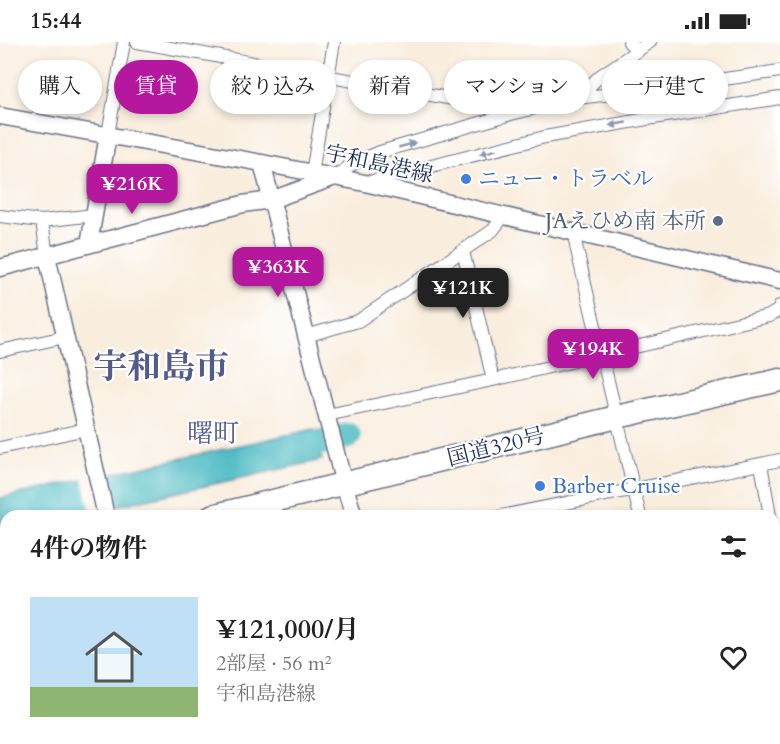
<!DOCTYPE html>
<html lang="ja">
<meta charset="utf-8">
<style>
body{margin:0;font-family:Cardo,"Noto Serif JP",serif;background:#f6f6f6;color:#222;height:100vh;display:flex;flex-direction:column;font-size:22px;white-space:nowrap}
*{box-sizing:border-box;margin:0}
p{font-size:20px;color:#767676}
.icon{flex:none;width:33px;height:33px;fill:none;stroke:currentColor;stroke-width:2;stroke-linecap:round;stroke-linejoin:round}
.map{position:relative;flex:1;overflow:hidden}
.side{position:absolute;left:0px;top:468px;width:780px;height:234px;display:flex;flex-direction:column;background:#fff;border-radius:18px 18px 0 0;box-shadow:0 3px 9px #0003}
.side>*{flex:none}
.hud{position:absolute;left:18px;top:18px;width:744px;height:54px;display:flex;gap:12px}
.price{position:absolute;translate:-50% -51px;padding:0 14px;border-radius:12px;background:#b5179e;color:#fff;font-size:20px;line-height:39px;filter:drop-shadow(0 2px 3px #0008)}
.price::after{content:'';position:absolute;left:50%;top:36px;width:18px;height:14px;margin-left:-9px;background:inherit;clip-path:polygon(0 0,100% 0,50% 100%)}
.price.active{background:#222;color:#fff}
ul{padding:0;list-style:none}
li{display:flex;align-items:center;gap:18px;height:150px;padding:0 30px}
li span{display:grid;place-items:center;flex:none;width:168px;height:120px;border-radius:0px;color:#555}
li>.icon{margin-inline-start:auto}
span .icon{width:72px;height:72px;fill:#fffc;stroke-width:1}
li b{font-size:26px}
h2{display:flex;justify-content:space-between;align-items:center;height:72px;padding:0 30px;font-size:26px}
.tag{padding:0 21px;border-radius:27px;background:#fff;box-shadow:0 3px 9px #0003;font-size:21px;line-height:54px}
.tag.active{background:#b5179e;color:#fff}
.status{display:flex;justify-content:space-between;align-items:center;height:42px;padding:0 30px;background:#fff;direction:ltr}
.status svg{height:16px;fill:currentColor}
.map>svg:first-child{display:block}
.water{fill:#4bbac2;stroke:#337490;stroke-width:1.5}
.pier{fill:#f9eddd}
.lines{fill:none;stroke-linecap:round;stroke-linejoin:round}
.river{stroke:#4bbac2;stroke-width:26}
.street-casing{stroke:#69728a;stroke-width:14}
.secondary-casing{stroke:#69728a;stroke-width:19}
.highway-casing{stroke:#69728a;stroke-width:25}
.street{stroke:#fff;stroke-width:12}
.secondary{stroke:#fff;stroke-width:16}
.highway{stroke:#fff;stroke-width:22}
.oneway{fill:#8d97ae}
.shop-dot{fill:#3f7fe0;stroke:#fff;stroke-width:2}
.service-dot{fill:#5c6f8a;stroke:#fff;stroke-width:2}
.labels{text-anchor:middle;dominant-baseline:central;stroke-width:4.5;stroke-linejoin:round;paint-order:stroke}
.street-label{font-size:22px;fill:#1b2f5e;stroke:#fff}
.shop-label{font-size:22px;fill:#366cbe;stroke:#fff;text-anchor:start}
.service-label{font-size:22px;fill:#4e5e75;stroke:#fff;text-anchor:end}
.quarter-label{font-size:26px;fill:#535a8d;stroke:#fff}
.town-label{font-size:34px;font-weight:bold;fill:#535a8d;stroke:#fff}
</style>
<div class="status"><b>15:44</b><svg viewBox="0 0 49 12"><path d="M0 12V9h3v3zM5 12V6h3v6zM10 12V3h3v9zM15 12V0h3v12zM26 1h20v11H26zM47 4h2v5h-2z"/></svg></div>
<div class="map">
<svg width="780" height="702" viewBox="0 0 780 702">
<rect width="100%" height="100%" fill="#fff"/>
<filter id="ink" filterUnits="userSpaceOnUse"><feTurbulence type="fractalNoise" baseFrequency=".0167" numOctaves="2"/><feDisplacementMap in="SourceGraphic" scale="12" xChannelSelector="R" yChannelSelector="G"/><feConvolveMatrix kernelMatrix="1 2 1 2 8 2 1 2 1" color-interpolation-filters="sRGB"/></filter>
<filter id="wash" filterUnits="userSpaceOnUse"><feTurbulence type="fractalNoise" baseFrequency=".008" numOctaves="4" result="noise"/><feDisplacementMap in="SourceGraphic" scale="24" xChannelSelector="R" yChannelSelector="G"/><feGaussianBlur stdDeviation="1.35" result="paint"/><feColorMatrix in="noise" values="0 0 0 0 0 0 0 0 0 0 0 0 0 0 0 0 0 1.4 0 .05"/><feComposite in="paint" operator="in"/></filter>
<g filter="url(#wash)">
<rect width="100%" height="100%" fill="#f9eddd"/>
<path class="water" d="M314,387L322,418L71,474H6V486L0,487V456Z
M6,665V696H92L78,702H0V667Z"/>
<path class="pier" d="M110,430L118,465L91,471L83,436Z"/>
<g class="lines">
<path class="river" d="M284,409L348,394"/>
</g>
</g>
<g filter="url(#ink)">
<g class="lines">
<defs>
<path id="street" d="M137,0L492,64L511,72
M629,0L638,9
M577,56L600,34L650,0
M108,93L124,0
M312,131L334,0
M335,135L354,121L380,110L511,72L577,56L655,47L780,29
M369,140L545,95L647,77L780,56
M0,174L42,179L94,173
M42,179L47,214
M576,192V204L640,474
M463,209L493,338
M306,294L358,279L492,189L504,174
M0,309L65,295
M327,373L493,338L769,274L779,268L780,264
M0,406L86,387
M761,422L770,474
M501,474L780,418
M774,495L780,529
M774,605L780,606
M0,653L6,651
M448,696L452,702
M564,702L567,696"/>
<path id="secondary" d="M0,74L262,121L365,141L780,239
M262,121L344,442L354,474
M89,202L108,93
M47,214L106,474
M0,226L243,162L271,158L335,135
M670,696L685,702
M116,702L118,696
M281,702L325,696
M383,702V696"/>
<path id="highway" d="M212,474L617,375L780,338
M0,516L6,515"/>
</defs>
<use href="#street" class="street-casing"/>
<use href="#secondary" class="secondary-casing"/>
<use href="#highway" class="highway-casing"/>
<use href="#street" class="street"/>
<use href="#secondary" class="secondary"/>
<use href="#highway" class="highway"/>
</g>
<defs><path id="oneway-solid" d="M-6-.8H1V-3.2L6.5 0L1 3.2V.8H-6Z" transform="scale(1.5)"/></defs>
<g class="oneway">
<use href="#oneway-solid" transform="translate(618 82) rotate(170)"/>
<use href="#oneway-solid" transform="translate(407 103) rotate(-16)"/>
<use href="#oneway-solid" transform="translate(488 110) rotate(165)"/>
</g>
</g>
<g class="shop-dot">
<circle cx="466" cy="137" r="6"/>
<circle cx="540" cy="444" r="6"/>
</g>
<circle class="service-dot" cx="718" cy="179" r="6"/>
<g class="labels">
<g class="street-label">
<text transform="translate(379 122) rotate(12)">宇和島港線</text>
<text transform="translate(496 405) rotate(-14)">国道320号</text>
</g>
<g class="shop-label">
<text x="478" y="137">ニュー・トラベル</text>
<text x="552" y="444">Barber Cruise</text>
</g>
<g class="service-label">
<text x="706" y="179">JAえひめ南 本所</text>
</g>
<g class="quarter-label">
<text x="213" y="391">曙町</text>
</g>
<g class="town-label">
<text x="161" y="325">宇和島市</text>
</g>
</g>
</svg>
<b class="price" style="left:132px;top:173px">¥216K</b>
<b class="price" style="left:278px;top:256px">¥363K</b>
<b class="price active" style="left:463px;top:277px">¥121K</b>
<b class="price" style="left:593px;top:338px">¥194K</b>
<div class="hud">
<a class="tag">購入</a>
<a class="tag active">賃貸</a>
<a class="tag">絞り込み</a>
<a class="tag">新着</a>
<a class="tag">マンション</a>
<a class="tag">一戸建て</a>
</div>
<section class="side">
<h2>4件の物件<svg class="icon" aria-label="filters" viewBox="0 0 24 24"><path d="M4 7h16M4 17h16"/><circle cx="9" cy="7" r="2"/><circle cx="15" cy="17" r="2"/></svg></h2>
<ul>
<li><span style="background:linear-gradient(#bfe0f5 75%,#8fb573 0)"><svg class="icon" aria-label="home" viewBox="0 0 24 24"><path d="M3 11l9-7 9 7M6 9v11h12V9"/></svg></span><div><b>¥121,000/月</b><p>2部屋 · 56 m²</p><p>宇和島港線</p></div><svg class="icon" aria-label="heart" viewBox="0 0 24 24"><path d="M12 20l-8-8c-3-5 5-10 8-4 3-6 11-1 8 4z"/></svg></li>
</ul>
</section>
</div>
